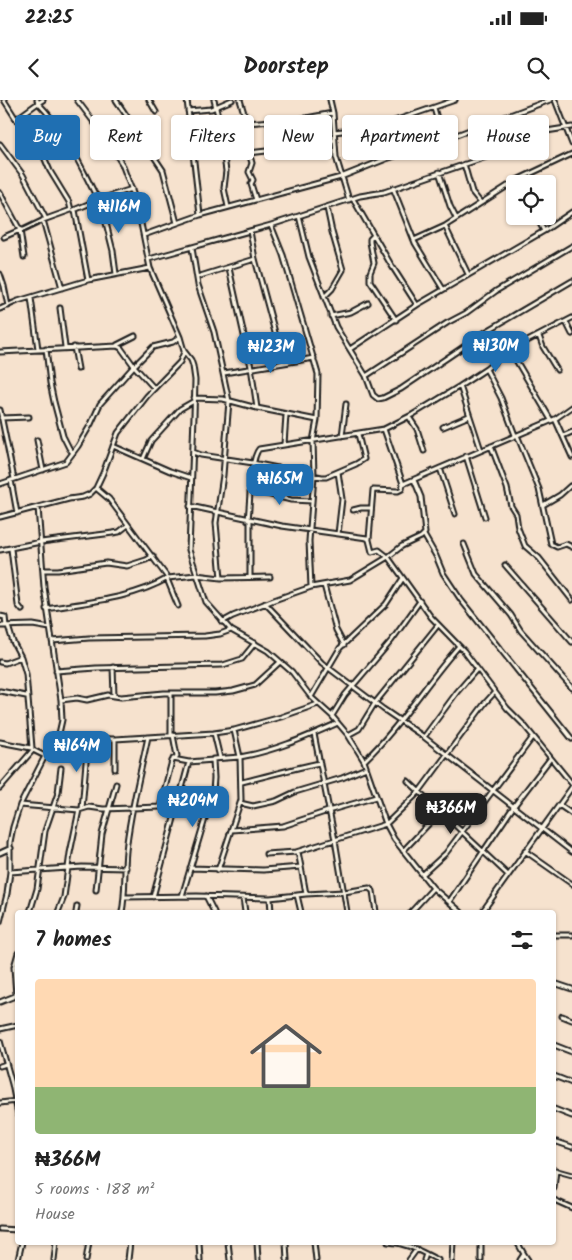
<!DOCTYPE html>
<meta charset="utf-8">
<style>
body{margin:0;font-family:Kalam,sans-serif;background:#f2f2f2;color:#222;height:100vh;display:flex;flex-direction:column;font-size:19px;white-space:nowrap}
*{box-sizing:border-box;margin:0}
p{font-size:16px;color:#767676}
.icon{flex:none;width:28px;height:28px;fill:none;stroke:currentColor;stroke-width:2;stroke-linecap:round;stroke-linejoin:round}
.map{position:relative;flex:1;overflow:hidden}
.details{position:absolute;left:15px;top:810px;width:541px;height:335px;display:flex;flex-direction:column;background:#fff;border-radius:5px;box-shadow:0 1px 4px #0004}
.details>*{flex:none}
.banner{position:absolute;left:15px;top:15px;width:542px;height:45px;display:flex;gap:10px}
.controls{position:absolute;left:506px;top:75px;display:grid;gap:10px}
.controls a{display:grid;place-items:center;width:50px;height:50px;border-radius:5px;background:#fff;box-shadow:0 1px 4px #0004;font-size:25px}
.price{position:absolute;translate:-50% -42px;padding:0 11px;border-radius:10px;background:#1f6fb2;color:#fff;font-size:16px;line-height:32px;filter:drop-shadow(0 1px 2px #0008)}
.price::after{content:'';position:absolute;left:50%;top:30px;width:15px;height:11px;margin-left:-8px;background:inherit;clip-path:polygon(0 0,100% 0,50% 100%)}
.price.current{background:#222;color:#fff}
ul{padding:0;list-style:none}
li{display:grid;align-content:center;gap:10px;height:265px;padding:0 20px}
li+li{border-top:1px solid #e0e0e0}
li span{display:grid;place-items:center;height:155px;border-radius:5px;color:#555}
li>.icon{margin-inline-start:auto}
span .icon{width:90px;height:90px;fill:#fffc;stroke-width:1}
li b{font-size:21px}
h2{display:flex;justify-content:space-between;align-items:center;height:60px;padding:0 20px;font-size:21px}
.chip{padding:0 18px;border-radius:5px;background:#fff;box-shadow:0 1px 4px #0004;font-size:18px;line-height:45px}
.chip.current{background:#1f6fb2;color:#fff}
.status{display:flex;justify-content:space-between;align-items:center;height:35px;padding:0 25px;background:#fff;direction:ltr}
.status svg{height:14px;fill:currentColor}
header{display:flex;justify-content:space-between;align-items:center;height:65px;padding:0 20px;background:#fff;font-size:22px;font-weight:800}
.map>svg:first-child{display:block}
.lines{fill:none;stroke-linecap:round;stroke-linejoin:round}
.minor-casing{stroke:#1c1c1c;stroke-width:7}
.minor{stroke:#fcf5e5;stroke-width:3}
</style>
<div class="status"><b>22:25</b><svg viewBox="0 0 49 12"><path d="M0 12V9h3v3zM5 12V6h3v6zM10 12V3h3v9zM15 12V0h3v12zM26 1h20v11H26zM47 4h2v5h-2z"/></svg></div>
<header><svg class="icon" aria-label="back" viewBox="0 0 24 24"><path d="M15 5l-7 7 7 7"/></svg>Doorstep<svg class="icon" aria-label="search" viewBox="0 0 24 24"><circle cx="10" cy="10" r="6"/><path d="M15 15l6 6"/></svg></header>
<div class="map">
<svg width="572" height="1160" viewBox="0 0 572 1160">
<rect width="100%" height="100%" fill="#f6e2ce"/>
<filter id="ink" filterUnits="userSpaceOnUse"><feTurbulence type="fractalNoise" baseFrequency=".02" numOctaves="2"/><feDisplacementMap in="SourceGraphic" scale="10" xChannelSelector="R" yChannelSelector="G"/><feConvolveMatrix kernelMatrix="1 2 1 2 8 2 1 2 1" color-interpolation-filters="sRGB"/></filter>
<g filter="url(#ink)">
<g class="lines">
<defs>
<path id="minor" d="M43,0L38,3C63,28 79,62 95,94L100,99L113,151L116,174
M77,0L105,37L122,64L137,104L150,168L180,237L184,251L191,260L193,266L195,280L194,316L189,450L206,502L231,530L268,551L292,572L311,597L332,616L348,635L364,661L386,724L394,739L433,788L461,812
M116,0L163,70L177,123
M149,0L156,12
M187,0L200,115
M214,0L218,16L226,71L224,88L228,107
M240,0L247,23L249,53L252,63L249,72L253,80L251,84L256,100
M330,0L333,13L336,57L349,100
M555,0L572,44
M434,8L443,40
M188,11L211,9L232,0
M16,19L38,3L37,0
M247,23L306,18L333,13
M334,32L377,27L455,0
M0,44L23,75L46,119
M249,53L301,47L334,40
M464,64L472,92L480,102
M439,72L450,106L456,118
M393,88L415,143L443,189
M0,93L20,130H23L46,119L71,110L69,102L50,71L38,43L16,19L4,0
M353,99L390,163L417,205
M74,110L100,99L132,89
M75,110L88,180
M299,116L309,157L336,227L366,276L373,295L378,299L383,298L401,289L487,231L572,181
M536,116L544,131
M43,120L62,188
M271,125L283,155L318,274L317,320L313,341L314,376L309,441L311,487
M445,126L468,174
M250,131L255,159L283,262
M144,135L200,115L341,77L386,59L435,43L550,0
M374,135L370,139V142L374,163L370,173V181L396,220
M4,137L20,130L24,157
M414,140L445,126L517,80L572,54
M192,148L198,185L214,232L229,301L223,375L216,423L221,478
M149,159L271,125L360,96L384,92L495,54L540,32L572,27
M229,168L251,267L257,308
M0,174L4,186L8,206
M197,177L255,159
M324,197L332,189L343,170L332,132L327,108
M31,198L38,249
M60,208L65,247
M0,209L18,201L88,180L150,168
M331,216L351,212L368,203
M566,222L572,234
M539,236L543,247L557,270
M117,245L135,236
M74,247L78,269
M46,249L50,283L54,302L63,336L69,348L73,353
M350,249L417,205L544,131L572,112
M510,250L551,320
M0,252L117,246L121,248L134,266L154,288
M486,269L501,298L515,335
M224,273L314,258
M366,276L447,223L466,213L496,191L572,146
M460,286L481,350
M194,298L223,299L257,308L317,320
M0,310L14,379
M409,317L417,329L424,351
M1,318L29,317
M555,319L572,357
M443,327L469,316
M384,329L403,384L555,319L572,307
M517,335L539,389L551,444L557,447L566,444L572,447
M342,336L346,304
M563,336L572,332
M37,340L43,370
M284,344L286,315
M113,346L170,371L191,378
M491,346L507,388L511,406L516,414L518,428L525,446L539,458L572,500
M193,352L201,355L253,363L322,377H326L356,364L364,359L358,334
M466,356L485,417
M143,359L151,341L180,309L194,301
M440,368L455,414
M11,380L17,413
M0,384L66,362L78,346L91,324L100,304L134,266L153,247L173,242L180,237
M96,388L109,399L168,478L196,475L221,478L270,477
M251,390L291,400L312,401
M543,405L560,395L570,386
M190,406L282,426L367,438L369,440L372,452L379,450L388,457L402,446L421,437L425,433L421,397L414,380
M353,410L361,408H371
M0,417L69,399L83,397L90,394L96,388L103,373L118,333L147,296L180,262L184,252
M248,420C250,404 250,359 259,349L384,329L412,315L460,286L486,269L510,250L572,218
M338,434L342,399L338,372
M424,435L436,456L443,473L461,500L572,639
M369,439L373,390L398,391L402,389L403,384
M464,444L476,474L511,515L521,531L572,588
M11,449L18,505L22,510
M0,450L41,442L113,433L119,432L128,425
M505,465L572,542
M43,470H58L106,463L127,466L146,460L153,456
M250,477V420
M167,479L178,506
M324,485L336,530L344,545
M265,503L322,563L383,609L424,637L572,752
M46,509C87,502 132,499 168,478
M0,516L5,517L6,526
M222,522L233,516L274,500L311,487L350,480L388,457L431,517L464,551L507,608L524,625L572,684
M0,526L33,525L50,528
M8,526L13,542L21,557L26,574L32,648
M52,541L89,538L205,536L220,534L231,530
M0,562L5,563L21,557
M113,567L114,596
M56,571L96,568L223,565L242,559L255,543
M0,591L26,596
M311,597L340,548L386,504L403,478
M61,600L77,598L87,600L108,595L121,597L164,593H215L233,591L255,585L280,562
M332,616L345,595L392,540L420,501
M234,630L240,657C275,651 306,637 338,623
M214,633L220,658
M314,634L335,740L347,812
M171,635V593
M348,635L359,629L375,603L438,525
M424,637L457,592L477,569
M58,638L115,639L214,633L234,630L281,617L318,604
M115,639V669
M0,642L31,648
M173,659L189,662L213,660V659L240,657L241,700L218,770
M364,661C400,627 426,583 459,546
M408,681L508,775
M242,682C268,676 294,668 320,663
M0,688L33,650L45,656
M240,703L253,706L276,701L295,692L342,678L366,668
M20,705L79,710L89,707L103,709L160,707L172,661L177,656L173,635
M559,705L572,714
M82,709L88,639
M232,730L283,726L328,711L376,697
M403,751L440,712
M525,751L572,784
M298,752L301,767
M0,753L11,748
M266,754L296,752L386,724L419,692L485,603L495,592
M190,768L263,770L301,767L306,794
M10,772L82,767L126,768
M422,775L446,753L533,637
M96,790L102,734L116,684
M297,795L301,812
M182,796L213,692L214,678L213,660
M206,796L214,812
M125,797L197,796L270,798L306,794L344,792L369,788L373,791L376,812
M153,797L189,662
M243,798L245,812
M270,798L271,812
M449,802L514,706L550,659
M30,812L37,789L45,731L58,693L61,668
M58,812L64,797L70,753L79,710
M76,812L77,806
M122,812C126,792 124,771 126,751C130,712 140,675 148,637
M411,812L433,788
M482,812L572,687
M0,822L7,794L10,772V742L13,727L20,705L45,656L58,638L62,620L61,600L44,487L38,407
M554,835H572
M554,883L572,889
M16,895L14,867L18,853
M0,902L15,896
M562,916L572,920
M0,929L18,925
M0,941L12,984L18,1014
M554,945L572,952
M0,966L6,964
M554,976L572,983
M0,1003L17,1001
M554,1009L572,1016
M554,1041L572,1047
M554,1070L572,1075
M554,1088L556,1070
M554,1100L572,1108
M0,1129L18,1130
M199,1142L200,1160
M228,1142L230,1160
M257,1142L258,1160
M286,1142L287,1160
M314,1142L316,1160
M388,1142C408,1143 421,1152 438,1160
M517,1142L524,1154
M18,1160L22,1142
M54,1160L56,1142
M86,1160L89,1142
M128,1160L130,1142
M409,1160L417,1149
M424,1160L426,1154
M452,1160L453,1142
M481,1160V1142
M520,1160L524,1154L528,1160"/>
</defs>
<use href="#minor" class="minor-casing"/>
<use href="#minor" class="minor"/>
</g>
</g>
</svg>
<div class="controls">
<a><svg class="icon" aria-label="locate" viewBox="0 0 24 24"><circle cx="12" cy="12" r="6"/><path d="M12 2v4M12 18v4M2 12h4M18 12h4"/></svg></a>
</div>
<b class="price" style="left:119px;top:134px">₦116M</b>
<b class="price" style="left:496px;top:273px">₦130M</b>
<b class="price" style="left:271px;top:274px">₦123M</b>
<b class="price" style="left:280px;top:406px">₦165M</b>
<b class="price" style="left:77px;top:673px">₦164M</b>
<b class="price" style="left:193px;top:728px">₦204M</b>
<b class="price current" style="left:451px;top:735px">₦366M</b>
<div class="banner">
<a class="chip current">Buy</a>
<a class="chip">Rent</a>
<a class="chip">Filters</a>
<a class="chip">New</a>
<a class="chip">Apartment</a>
<a class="chip">House</a>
</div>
<section class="details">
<h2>7 homes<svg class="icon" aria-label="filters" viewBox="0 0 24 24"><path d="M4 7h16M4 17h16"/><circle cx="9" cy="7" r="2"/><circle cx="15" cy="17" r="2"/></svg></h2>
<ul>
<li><span style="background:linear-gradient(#ffd9b3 70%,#8fb573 0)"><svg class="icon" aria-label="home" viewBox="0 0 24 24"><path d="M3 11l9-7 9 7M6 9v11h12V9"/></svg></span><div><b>₦366M</b><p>5 rooms · 188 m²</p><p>House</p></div></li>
</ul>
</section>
</div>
